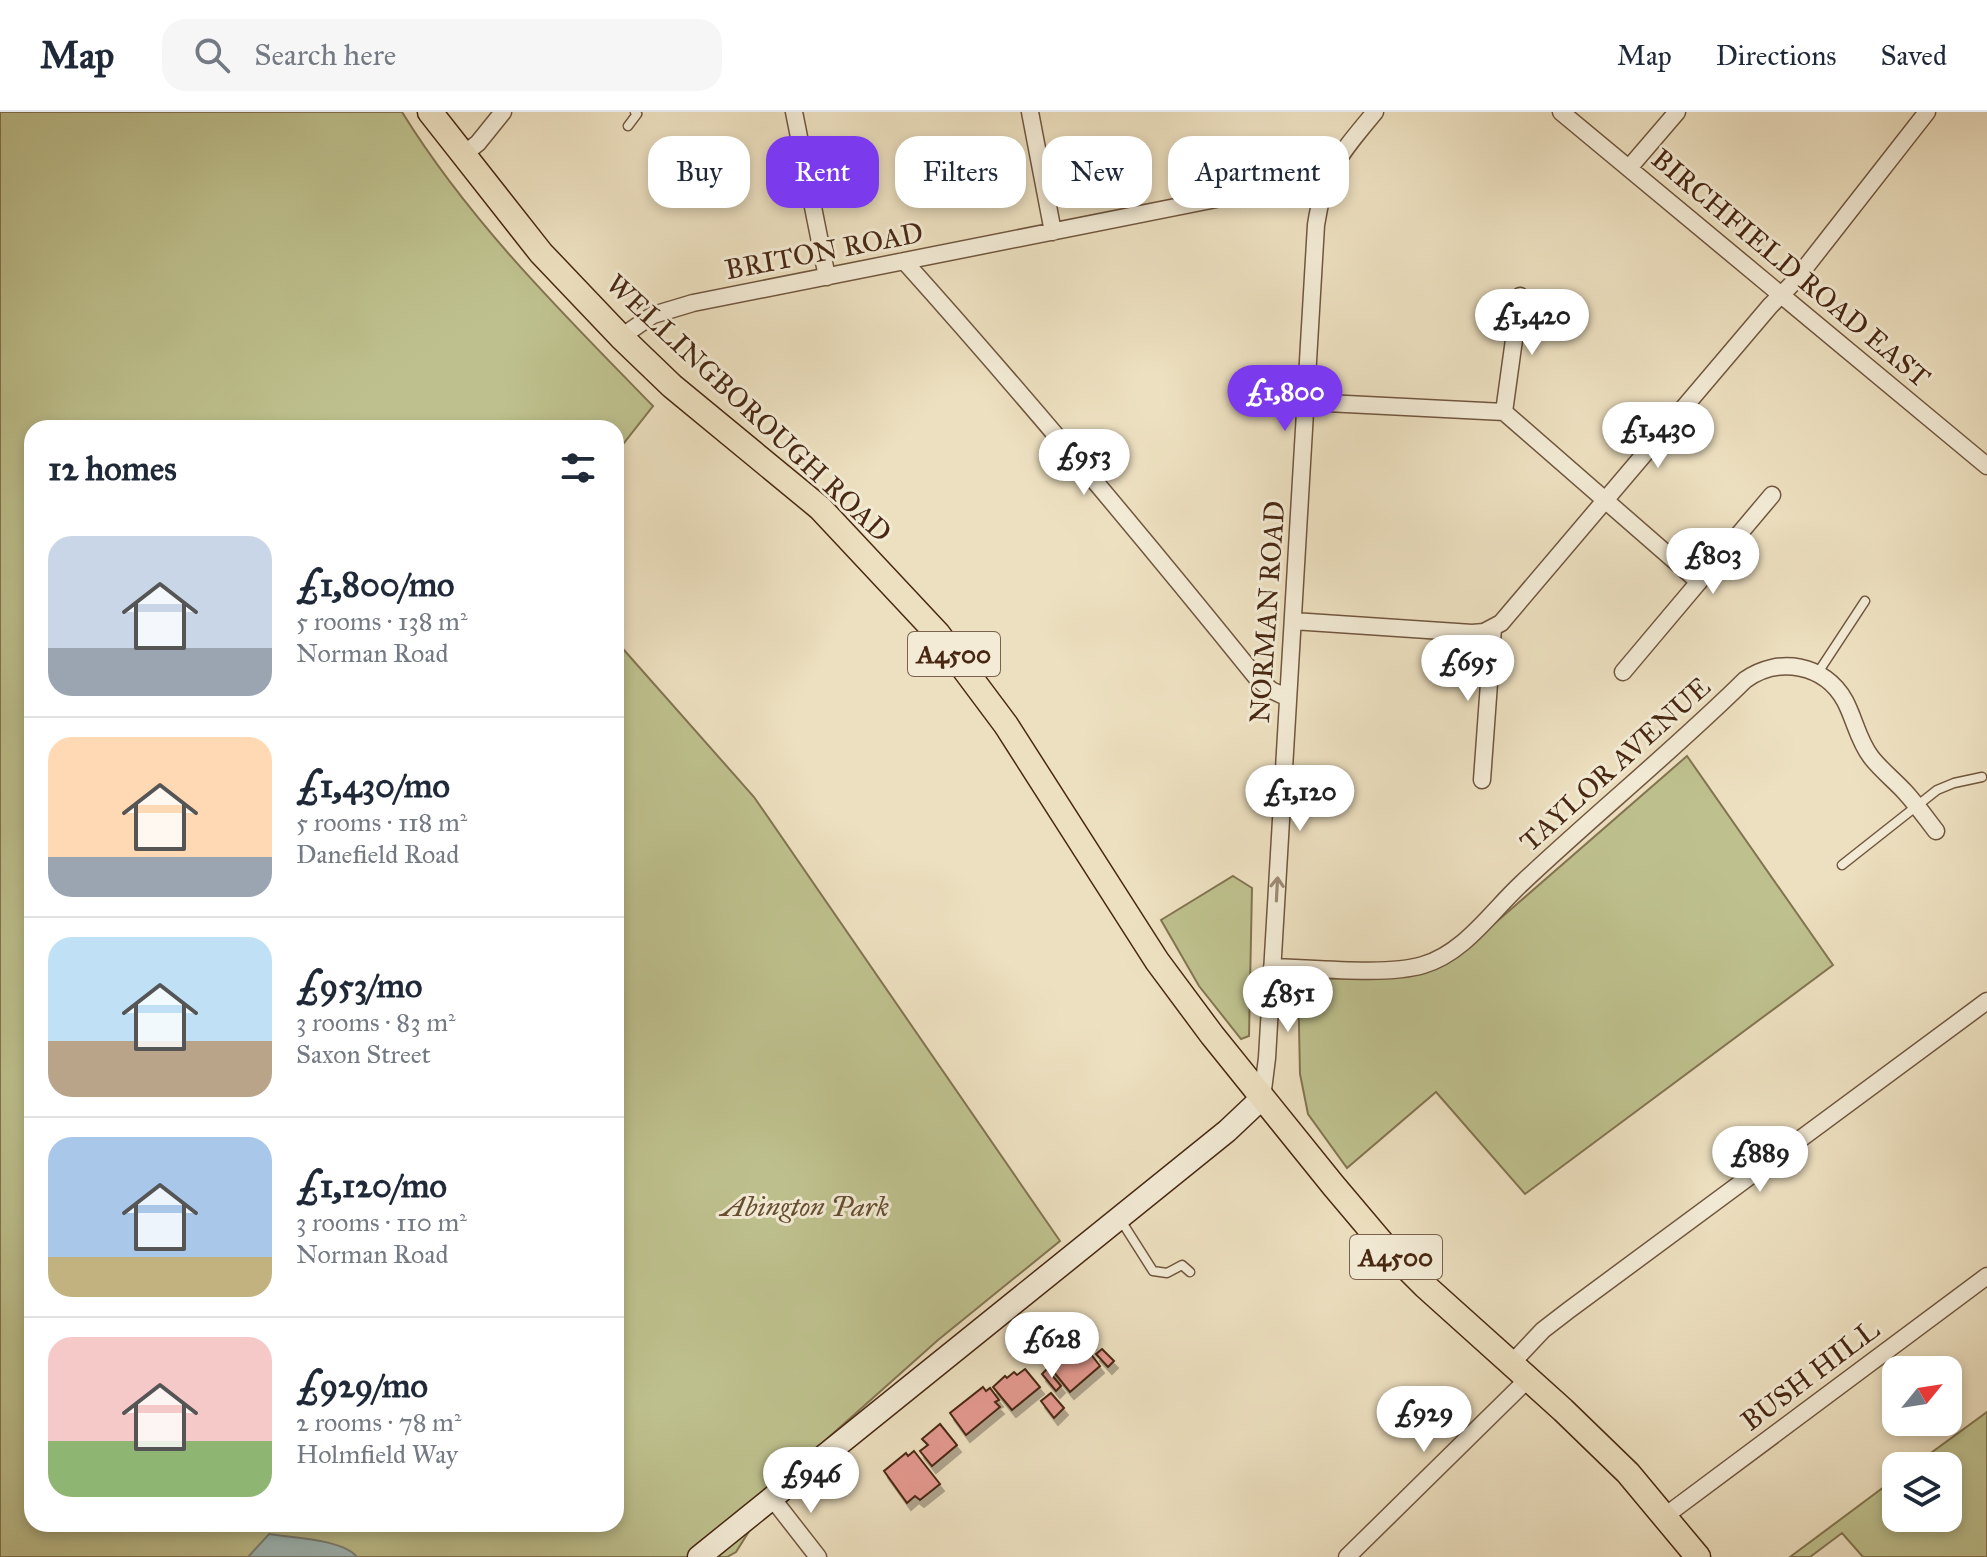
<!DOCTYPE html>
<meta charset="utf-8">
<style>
body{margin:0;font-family:"IM FELL Great Primer",serif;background:#f6f6f7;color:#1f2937;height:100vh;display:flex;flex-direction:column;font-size:30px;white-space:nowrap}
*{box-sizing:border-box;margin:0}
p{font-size:26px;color:#747a83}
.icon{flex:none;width:44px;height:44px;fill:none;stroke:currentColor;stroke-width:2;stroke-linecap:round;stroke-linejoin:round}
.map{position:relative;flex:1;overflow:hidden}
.panel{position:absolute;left:24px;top:308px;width:600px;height:1112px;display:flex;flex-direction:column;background:#fff;border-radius:24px;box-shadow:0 4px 12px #0003}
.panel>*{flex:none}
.banner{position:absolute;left:648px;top:24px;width:760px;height:72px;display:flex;gap:16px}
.needle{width:52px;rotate:60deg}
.tools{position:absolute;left:1882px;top:1244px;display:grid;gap:16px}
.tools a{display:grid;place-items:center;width:80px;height:80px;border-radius:16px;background:#fff;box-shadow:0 4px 12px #0003;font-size:40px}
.price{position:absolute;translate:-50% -68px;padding:0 18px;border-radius:28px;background:#fff;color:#222;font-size:26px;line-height:52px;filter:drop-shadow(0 2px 4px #0008)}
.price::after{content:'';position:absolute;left:50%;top:48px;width:24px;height:18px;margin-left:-12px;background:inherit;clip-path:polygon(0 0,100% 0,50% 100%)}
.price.active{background:#7c3aed;color:#fff}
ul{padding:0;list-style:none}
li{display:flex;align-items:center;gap:24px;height:200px;padding:0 24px}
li+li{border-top:2px solid #e0e1e3}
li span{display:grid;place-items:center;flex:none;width:224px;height:160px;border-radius:24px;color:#555}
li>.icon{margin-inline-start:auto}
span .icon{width:96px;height:96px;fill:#fffc;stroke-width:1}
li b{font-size:34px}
h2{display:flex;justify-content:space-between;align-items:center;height:96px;padding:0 24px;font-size:34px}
.chip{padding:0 28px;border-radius:24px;background:#fff;box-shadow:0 4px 12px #0003;font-size:28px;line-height:72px}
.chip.active{background:#7c3aed;color:#fff}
header{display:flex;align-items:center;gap:48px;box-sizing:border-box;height:112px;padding:0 40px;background:#fff;border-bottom:2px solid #e0e1e3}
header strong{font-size:38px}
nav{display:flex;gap:44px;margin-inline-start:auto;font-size:28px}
.search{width:560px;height:72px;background:#f6f6f7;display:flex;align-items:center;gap:20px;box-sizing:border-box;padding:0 28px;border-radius:24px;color:#747a83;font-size:30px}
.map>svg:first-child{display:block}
.green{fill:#bec18e;stroke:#837450;stroke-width:2}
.water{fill:#9dbbbc;stroke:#7b8078;stroke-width:2}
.building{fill:#e49990;stroke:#482812;stroke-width:2;filter:url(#shadow)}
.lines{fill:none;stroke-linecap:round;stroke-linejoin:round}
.lane-casing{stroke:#71563e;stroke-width:11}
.street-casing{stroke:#71563e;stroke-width:19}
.secondary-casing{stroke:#482812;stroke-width:25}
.primary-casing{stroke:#482812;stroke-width:27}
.lane{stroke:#f3ebd6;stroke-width:8}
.street{stroke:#f3ebd6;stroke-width:16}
.secondary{stroke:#f3ebd6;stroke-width:22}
.primary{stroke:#ede0c0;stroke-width:24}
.oneway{stroke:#9e8a74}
.labels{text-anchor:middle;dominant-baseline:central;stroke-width:6;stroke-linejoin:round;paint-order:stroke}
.shield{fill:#f3ebd6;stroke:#7b624d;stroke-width:2}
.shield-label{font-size:26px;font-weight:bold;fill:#482812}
.street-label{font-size:28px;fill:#482812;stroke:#f3ebd6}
.park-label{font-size:28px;font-style:italic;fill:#664e31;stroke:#f3ebd6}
</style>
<header>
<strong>Map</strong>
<div class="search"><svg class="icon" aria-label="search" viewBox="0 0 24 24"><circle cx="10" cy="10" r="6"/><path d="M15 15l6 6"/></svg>Search here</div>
<nav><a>Map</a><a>Directions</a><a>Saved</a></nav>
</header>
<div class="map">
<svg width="1987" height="1445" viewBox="0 0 1987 1445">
<defs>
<filter id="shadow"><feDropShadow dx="4" dy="7" stdDeviation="0" flood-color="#0004"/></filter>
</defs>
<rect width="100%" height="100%" fill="#ede0c0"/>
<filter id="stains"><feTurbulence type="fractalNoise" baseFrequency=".0025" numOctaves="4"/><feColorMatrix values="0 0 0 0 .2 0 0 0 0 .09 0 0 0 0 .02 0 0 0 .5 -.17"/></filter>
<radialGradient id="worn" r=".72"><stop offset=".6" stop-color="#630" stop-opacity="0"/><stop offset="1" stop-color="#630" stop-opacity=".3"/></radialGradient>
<path class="green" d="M0,0H402C470,110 563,202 653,294L616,341V316H32V1412H616V529L754,685L1060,1129L938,1228L782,1367L736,1440L727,1445H0Z
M1687,644L1833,853L1525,1082L1436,980L1347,1056L1308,1002L1300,962L1298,868L1396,864L1471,832Z
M1233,764L1252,776L1249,924L1241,927L1199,874L1161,808Z
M1987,1300V1445H1863L1842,1421L1810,1445H1790L1896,1366V1406H1948V1354H1913Z"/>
<path class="water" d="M269,1422C291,1426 343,1427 357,1445H248Z"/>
<path class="building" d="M1075,1211L1092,1230L1088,1234L1082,1229L1077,1233L1066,1220Z
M1077,1233L1082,1239L1086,1236L1100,1254L1070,1280L1048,1253L1059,1243L1062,1246Z
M1102,1237L1114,1249L1108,1255L1096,1242Z
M1025,1257L1040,1275L1012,1298L993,1275L1005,1264L1007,1266L1014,1260L1017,1263Z
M1047,1257L1061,1274L1056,1279L1042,1262Z
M983,1275L986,1279L990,1276L999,1288L995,1290L1000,1295L966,1323L950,1301Z
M1051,1281L1064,1296L1054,1306L1041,1289Z
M940,1312L957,1333L932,1354L920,1339L928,1333L922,1327Z
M914,1339L940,1372L920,1388L915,1384L907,1391L884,1359L906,1341L908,1344Z"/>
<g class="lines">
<defs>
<path id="lane" d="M628,14L637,2L635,0
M1817,562L1865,489
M1842,753L1937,678L1954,671L1982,665
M1120,1107L1153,1159L1167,1161L1182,1153L1190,1160"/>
<path id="street" d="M794,0L827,165
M1030,0L1053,120
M1561,0L1987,354
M463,43L478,31L503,0
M1629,56L1677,0
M904,149C1026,285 1142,424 1256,565L1271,578L1288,586
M621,225L653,203L693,191L1327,65
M1307,290L1504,300L1699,470
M1504,300L1520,184
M1293,509L1472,521L1484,520L1501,511L1770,194L1794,170L1927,0
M1623,560L1772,383
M1482,668L1493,516
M1272,855C1313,856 1387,864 1423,853C1464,841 1491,800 1521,772C1594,703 1673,639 1745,568C1778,544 1825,552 1845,589C1855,608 1858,628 1871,645C1881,658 1894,668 1905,680C1916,692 1926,706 1936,719
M1262,986L1267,946L1316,113C1324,59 1341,41 1375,0
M1511,1252L1543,1218L1569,1198L1987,889
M772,1386L818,1445
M1665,1404L1987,1164
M1347,1445L1528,1267"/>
<path id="secondary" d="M699,1445L1227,1019L1262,986"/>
<path id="primary" d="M430,0L541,141L621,225L672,274L820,396L938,522L1006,613L1157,849L1212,923L1333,1073L1382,1131L1425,1174L1563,1298L1628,1361L1698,1445"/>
</defs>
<use href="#lane" class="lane-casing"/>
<use href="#street" class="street-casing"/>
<use href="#secondary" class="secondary-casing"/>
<use href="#primary" class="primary-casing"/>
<use href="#lane" class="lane"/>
<use href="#street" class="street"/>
<use href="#secondary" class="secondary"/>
<use href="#primary" class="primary"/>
</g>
<defs><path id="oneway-shaft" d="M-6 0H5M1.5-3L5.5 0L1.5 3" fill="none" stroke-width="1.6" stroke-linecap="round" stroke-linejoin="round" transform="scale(2)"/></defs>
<use class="oneway" href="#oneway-shaft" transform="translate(1277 777) rotate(-87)"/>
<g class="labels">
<g class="shield">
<rect x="908" y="520" width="92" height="44" rx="6"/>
<rect x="1350" y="1123" width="92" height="44" rx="6"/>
</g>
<g class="shield-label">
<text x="954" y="542">A4500</text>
<text x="1396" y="1145">A4500</text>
</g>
<g class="street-label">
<text transform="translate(824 139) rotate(-11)">BRITON ROAD</text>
<text transform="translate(1791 156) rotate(40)">BIRCHFIELD ROAD EAST</text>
<text transform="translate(749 296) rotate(43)">WELLINGBOROUGH ROAD</text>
<text transform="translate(1267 500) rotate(-86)">NORMAN ROAD</text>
<text transform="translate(1615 652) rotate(-42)">TAYLOR AVENUE</text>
<text transform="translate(1810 1263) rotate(-37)">BUSH HILL</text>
</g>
<g class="park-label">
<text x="805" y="1094">Abington Park</text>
</g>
</g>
<rect width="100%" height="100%" filter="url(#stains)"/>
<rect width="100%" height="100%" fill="url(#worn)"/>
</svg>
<div class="tools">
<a><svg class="needle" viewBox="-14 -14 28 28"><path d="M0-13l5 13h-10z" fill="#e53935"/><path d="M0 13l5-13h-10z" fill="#747a83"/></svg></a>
<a><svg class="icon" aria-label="layers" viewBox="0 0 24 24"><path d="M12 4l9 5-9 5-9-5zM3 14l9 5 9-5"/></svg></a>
</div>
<b class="price" style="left:1532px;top:245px">£1,420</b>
<b class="price active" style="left:1285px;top:321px">£1,800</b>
<b class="price" style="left:1658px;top:358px">£1,430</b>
<b class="price" style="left:1084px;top:385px">£953</b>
<b class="price" style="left:1713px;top:484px">£803</b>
<b class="price" style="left:1468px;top:591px">£695</b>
<b class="price" style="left:1300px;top:721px">£1,120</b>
<b class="price" style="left:1288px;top:922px">£851</b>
<b class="price" style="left:1760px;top:1082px">£889</b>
<b class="price" style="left:1052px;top:1268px">£628</b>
<b class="price" style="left:1424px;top:1342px">£929</b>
<b class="price" style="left:811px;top:1403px">£946</b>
<div class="banner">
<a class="chip">Buy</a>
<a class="chip active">Rent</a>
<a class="chip">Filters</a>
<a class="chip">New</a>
<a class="chip">Apartment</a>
</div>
<section class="panel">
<h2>12 homes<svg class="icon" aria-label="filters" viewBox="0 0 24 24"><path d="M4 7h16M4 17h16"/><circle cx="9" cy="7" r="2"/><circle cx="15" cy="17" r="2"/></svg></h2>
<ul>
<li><span style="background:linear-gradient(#c9d6e8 70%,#9aa5b1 0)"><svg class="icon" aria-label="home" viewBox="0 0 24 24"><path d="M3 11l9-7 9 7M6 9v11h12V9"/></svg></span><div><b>£1,800/mo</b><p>5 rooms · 138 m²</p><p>Norman Road</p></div></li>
<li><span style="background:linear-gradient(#ffd9b3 75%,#9aa5b1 0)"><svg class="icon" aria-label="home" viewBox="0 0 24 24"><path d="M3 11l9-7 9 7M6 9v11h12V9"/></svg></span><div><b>£1,430/mo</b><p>5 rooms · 118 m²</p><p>Danefield Road</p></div></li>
<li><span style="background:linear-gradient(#bfe0f5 65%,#b9a48a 0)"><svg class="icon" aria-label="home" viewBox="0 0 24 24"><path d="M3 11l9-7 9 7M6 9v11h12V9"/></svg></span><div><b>£953/mo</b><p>3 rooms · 83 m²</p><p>Saxon Street</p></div></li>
<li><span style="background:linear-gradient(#a9c7e8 75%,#c2b280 0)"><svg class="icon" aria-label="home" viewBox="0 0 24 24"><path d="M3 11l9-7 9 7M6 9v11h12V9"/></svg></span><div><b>£1,120/mo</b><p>3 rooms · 110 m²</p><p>Norman Road</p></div></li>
<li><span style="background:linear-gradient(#f6c9c9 65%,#8fb573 0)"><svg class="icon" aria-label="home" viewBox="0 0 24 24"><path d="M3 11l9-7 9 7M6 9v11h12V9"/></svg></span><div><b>£929/mo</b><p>2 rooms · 78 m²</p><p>Holmfield Way</p></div></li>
</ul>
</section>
</div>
